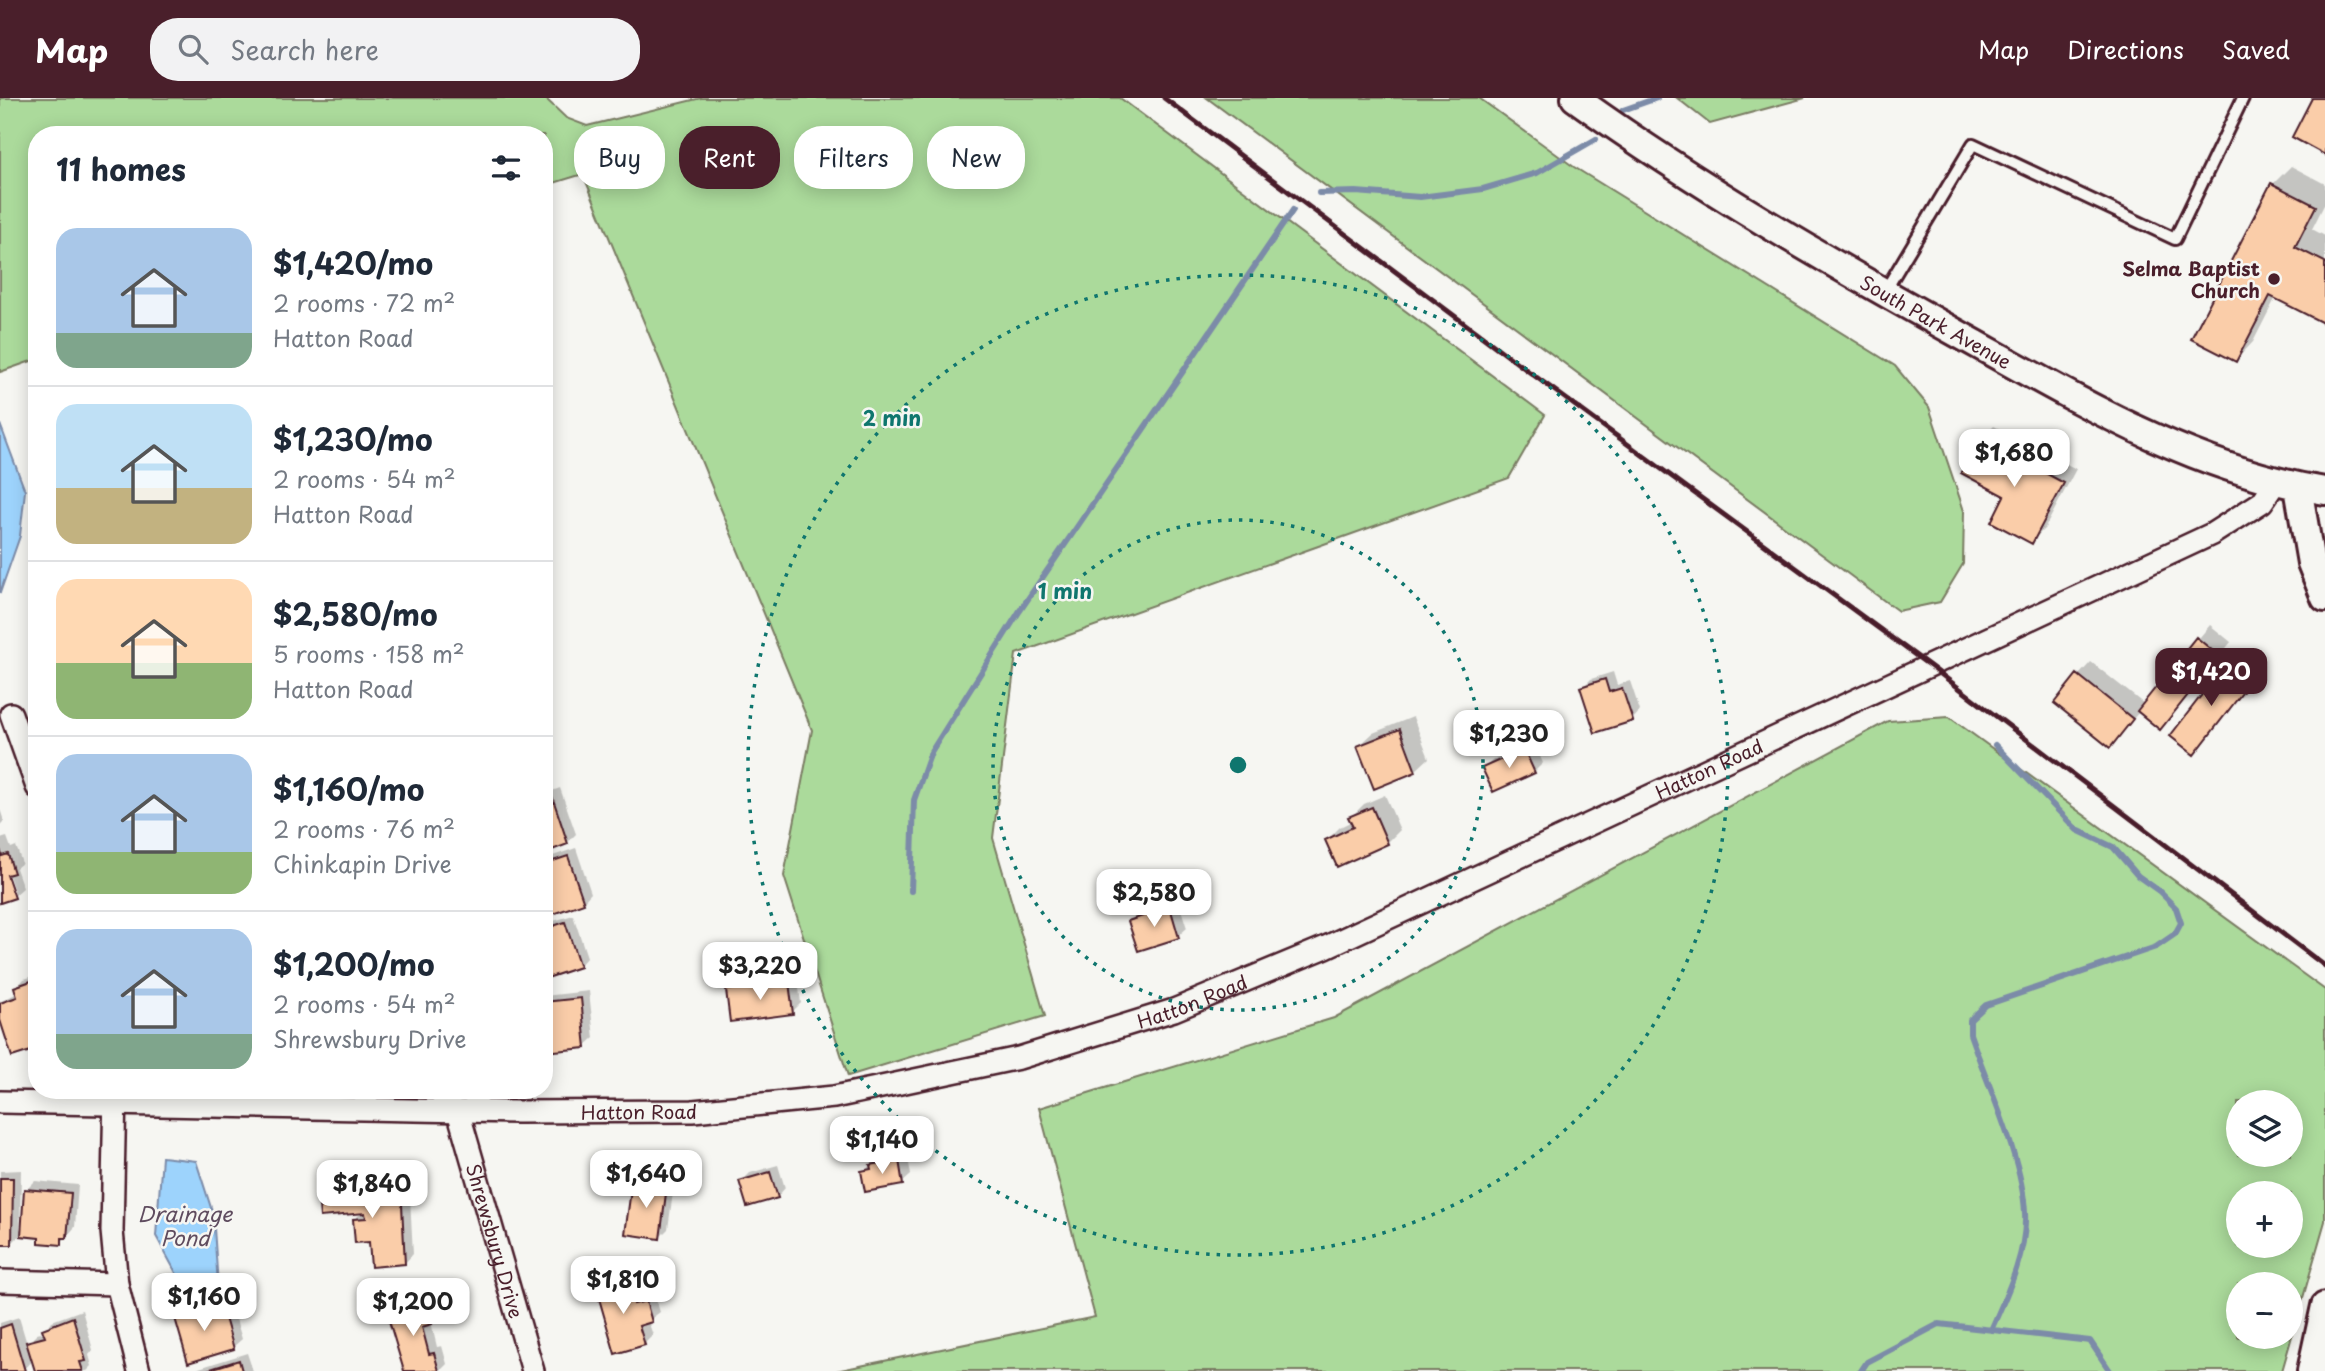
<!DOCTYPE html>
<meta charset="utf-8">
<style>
body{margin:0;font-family:"Playpen Sans",sans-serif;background:#f2f2f3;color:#1f2937;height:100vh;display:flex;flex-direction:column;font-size:26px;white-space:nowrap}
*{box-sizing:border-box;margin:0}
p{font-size:23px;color:#747a83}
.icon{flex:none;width:38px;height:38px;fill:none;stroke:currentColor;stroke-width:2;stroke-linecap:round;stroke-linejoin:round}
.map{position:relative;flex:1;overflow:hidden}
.drawer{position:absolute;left:28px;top:28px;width:525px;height:973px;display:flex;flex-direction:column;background:#fff;border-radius:28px;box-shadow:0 4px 18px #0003}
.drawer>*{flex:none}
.banner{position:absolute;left:574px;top:28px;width:665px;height:63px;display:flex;gap:14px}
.tools{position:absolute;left:2226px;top:992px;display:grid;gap:14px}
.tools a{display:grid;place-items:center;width:77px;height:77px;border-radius:50%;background:#fff;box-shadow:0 4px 18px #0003;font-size:35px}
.price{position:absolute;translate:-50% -60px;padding:0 16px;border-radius:14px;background:#fff;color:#222;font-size:23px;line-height:46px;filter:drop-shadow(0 2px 4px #0008)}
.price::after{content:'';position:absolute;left:50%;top:42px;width:21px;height:16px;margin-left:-10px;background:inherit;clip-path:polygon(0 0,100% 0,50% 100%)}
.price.on{background:#4a1f2b;color:#fff}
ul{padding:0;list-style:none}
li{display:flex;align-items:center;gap:21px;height:175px;padding:0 28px}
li+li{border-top:2px solid #e0e1e3}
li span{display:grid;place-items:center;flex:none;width:196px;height:140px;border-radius:21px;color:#555}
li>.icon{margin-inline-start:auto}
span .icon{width:84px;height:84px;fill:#fffc;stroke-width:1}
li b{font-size:30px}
h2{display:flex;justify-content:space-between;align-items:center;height:84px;padding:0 28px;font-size:30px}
.chip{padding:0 24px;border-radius:28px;background:#fff;box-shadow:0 4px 18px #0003;font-size:24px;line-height:63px}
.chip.on{background:#4a1f2b;color:#fff}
header{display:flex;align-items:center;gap:42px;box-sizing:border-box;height:98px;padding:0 35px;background:#4a1f2b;color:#fff}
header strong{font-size:33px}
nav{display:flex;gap:38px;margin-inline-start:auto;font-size:24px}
.search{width:490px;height:63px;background:#f2f2f3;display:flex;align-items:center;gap:18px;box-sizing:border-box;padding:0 24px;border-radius:28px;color:#747a83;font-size:26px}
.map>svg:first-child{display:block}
.green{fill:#abda9b;stroke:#7a7c63;stroke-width:2;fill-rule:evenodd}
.water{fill:#9dd3fc;stroke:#7c8ba8;stroke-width:2}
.shadow{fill:#0003;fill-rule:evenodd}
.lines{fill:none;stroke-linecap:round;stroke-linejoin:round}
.stream{stroke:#7c8ba8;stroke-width:6}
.building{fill:#facda9;stroke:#4a1f2b;stroke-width:2}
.service-casing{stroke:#4a1f2b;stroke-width:16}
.minor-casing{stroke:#4a1f2b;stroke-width:26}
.tertiary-casing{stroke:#4a1f2b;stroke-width:32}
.service{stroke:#f6f6f2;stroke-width:10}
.minor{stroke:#f6f6f2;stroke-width:21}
.tertiary{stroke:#f6f6f2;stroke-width:26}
.rail{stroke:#4a1f2b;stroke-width:5}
.ring{fill:none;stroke:#0f766e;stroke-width:3.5;stroke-dasharray:3.5 7}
.poi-dot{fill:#4a1f2b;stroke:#f6f6f2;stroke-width:2.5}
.labels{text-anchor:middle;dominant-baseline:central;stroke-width:5;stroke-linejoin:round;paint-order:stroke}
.poi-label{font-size:19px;font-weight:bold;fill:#4a1f2b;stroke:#f6f6f2;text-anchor:end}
.street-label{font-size:19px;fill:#4a1f2b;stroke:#f6f6f2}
.water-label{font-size:21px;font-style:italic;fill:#5f4c5f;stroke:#f6f6f2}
.centre{fill:#0f766e;stroke:#f6f6f2;stroke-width:3.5}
.ring-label{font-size:21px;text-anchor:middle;font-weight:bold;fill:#0f766e;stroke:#f6f6f2;stroke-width:5;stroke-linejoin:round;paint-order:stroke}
</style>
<header>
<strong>Map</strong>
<div class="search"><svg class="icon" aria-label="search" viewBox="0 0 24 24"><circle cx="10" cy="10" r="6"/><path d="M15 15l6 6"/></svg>Search here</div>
<nav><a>Map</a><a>Directions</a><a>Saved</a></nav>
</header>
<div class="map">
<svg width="2325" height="1273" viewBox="0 0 2325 1273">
<rect width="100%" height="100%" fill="#f6f6f2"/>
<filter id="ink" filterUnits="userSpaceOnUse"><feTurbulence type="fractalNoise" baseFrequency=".0143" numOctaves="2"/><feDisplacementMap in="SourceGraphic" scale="14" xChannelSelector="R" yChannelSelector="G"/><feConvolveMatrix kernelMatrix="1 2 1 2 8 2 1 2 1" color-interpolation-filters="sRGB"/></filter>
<g filter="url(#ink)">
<path class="green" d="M0,0H545L566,20L587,28L701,0H1120L1545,317L1509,380L1016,556L993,740L1045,918L848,978L784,778L812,632L583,76L544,88V37H37V261L0,274Z
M1207,0H1479L1574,69L1895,268L1929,309L1964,413L1963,466L1940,504L1898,513Z
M1677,0H1805L1710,26Z
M1949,619L2325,892V1123L2282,1273H836L1095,1219L1039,1010L1334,920L1888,623ZM2238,1004H2291V1057H2238ZM2238,1096H2291V1148H2238ZM2291,1186V1239H2238V1186Z"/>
<path class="water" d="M0,326L25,393L20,438L0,495Z
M162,1059L196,1063L213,1116L218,1187L187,1195L156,1138Z"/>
<path class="shadow" d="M2291,68L2325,86V105L2312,131L2325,138V224L2276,199L2253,244L2236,262L2194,240L2273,86Z
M1994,328L2076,371L2045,430L2032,443L1981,341Z
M2210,527L2231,544L2173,616L2160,629L2140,613L2110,647L2078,578L2091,564L2144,606Z
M2242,551L2264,568L2194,654L2229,564Z
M1613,574L1617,587L1630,583L1640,613L1632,622L1582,590L1591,581Z
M1413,619L1429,660L1415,673L1359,648L1373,635Z
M1533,643L1543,665L1534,674L1484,670L1493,662Z
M544,657L552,681L544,689Z
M560,690L576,736L567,745L544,753V696Z
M1385,697L1400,732L1387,745L1327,742L1340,729L1352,723L1351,719L1364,706Z
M0,711L4,723L0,727Z
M7,739L11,750L16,748L22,765L16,770L23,790L14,798L0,803V741ZM6,768L15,796H12L3,769Z
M576,750L591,795L583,804L544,817V761Z
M1178,802L1187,830L1178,838L1130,823L1138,815Z
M573,817L587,859L579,868L544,879V826Z
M797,876L801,905L792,914L728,893L736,884Z
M37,877V949L0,916V904L17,895L16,890L24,881Z
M589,893L594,940L585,948L544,952V898Z
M907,1054L911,1077L902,1085L863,1074L880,1059Z
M778,1067L785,1090L777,1099L741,1084L750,1075Z
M21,1072L20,1131L23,1132L26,1092L35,1083L78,1087L75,1129L61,1145L21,1136L11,1146L0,1135V1073Z
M642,1076L675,1080L668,1131L660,1139L634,1085Z
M409,1080L413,1156L405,1165L370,1142L354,1122L363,1113L319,1095L328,1086Z
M635,1174L642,1199L654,1195L660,1214L648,1223L653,1237L644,1246L598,1191L606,1182Z
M229,1198L242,1241L233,1249L176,1220L185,1212Z
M434,1198L439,1216L431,1224L437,1249L442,1248L447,1266L440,1273H405L389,1217L398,1208Z
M82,1212L93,1252L89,1257L92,1268L87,1273H37L33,1262L24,1272L0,1273V1225L19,1219L27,1246L37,1236L45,1234L52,1223Z
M247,1255L253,1273H195L199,1270Z"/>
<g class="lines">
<path class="stream" d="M1623,12L1657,0
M1319,95L1356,94L1420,99L1483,91L1537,75L1596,41
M911,793L914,702L931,654L1019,514L1293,112
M1991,1232C2007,1196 2027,1155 2025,1115C2023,1062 1988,988 1970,936V922L1986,907L2156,849L2175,836L2181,825L2176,810L2159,793L2138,778L2113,749L2077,732L1995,647
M1861,1273L1867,1264L1939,1226L2090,1243L2110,1273"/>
</g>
<path class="building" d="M2312,0H2325V57L2292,39Z
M2271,85L2316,108L2295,149L2325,164V226L2270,198L2236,264L2191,241Z
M1980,340L2064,385L2032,446L1991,424L2004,398L1961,375Z
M2196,539L2219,558L2160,632L2137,613Z
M2228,563L2252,582L2194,657L2170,638Z
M2077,576L2133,621L2110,650L2054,605Z
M1605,581L1609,594L1622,590L1633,623L1595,635L1580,589Z
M1400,631L1416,674L1374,691L1357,648Z
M1524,651L1535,675L1493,694L1482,670Z
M552,698L568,746L544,755V700Z
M1372,709L1388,746L1337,769L1325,742L1353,729L1348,719Z
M0,751L2,758L8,756L14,775L7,777L15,800L0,805Z
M568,758L584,805L544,819V766Z
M1170,809L1179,840L1138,853L1128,823Z
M565,824L580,869L544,881V831Z
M37,881V951L12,959L0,922V905L17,899L14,889Z
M789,884L793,916L730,924L726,892Z
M581,900L586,950L544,954V904Z
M899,1062L903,1087L865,1094L861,1073L871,1071L870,1067Z
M770,1074L778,1100L747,1109L739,1083Z
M0,1080H13L12,1147H0Z
M632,1084L667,1088L660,1141L625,1136Z
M401,1087L405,1166L371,1169L369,1144L355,1145L353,1121L366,1120L365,1115L320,1119L318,1094Z
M24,1091L71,1095L67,1140H62V1147L39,1145V1140L21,1138Z
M627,1181L634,1206L646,1203L652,1224L639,1228L645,1247L615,1256L596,1190Z
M426,1205L432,1226L422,1229L429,1256L434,1255L439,1273H404L387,1216Z
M221,1206L234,1251L188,1265L175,1220Z
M73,1219L86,1263L80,1264L83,1273H35L26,1244L45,1239L42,1231Z
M11,1226L25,1273H0V1230Z
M239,1262L242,1273H204Z"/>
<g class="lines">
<defs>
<path id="service" d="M1885,193L1973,46L2175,141L2243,0"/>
<g id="minor">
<path d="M11,616L37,689"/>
<path d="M473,992L479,1013"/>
<path d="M115,994L112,1133L117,1186L139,1273"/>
<path id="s1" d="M0,1004L518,1014L693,1013L834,999L1019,960L1174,912L1326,849L2212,436L2262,404L2275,385"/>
<path id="s2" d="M458,1013L533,1273"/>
<path d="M0,1183L117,1186"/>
</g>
<g id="tertiary">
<path id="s3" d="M1575,0C1699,89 1829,164 1962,238C2076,301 2195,373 2325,393"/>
<path d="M2298,389L2311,465L2325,500"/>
<path d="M2311,1273L2325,1208"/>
</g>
</defs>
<use href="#service" class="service-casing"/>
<use href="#minor" class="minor-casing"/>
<use href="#tertiary" class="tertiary-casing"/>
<use href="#service" class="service"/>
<use href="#minor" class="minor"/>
<use href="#tertiary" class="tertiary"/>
<path class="rail" d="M1164,0L1528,273L1930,568L2325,868"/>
</g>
</g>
<g class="ring">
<circle cx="1238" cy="667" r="245"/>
<circle cx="1238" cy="667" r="490"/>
</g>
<circle class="poi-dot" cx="2274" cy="181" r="7"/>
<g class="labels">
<g class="poi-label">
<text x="2260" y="170">Selma Baptist<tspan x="2260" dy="22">Church</tspan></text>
</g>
<g class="street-label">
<text stroke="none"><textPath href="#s3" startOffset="425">South Park Avenue</textPath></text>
<text stroke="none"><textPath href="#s1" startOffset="1773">Hatton Road</textPath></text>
<text stroke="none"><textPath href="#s1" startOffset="1206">Hatton Road</textPath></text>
<text stroke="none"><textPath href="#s1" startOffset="639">Hatton Road</textPath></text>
<text stroke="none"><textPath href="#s2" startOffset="135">Shrewsbury Drive</textPath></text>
</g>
<g class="water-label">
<text x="185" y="1115">Drainage<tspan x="185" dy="24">Pond</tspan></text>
</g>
</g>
<circle cx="1238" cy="667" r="10" class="centre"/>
<g class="ring-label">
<text x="892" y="328">2 min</text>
<text x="1065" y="501">1 min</text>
</g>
</svg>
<div class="tools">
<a><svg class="icon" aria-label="layers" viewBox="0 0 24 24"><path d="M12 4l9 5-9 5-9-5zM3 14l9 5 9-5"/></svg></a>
<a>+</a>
<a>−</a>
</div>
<b class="price" style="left:2014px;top:391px">$1,680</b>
<b class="price on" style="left:2211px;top:610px">$1,420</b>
<b class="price" style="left:1509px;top:672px">$1,230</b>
<b class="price" style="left:1154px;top:831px">$2,580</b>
<b class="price" style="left:760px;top:904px">$3,220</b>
<b class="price" style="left:882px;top:1078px">$1,140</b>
<b class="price" style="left:646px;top:1112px">$1,640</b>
<b class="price" style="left:372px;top:1122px">$1,840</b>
<b class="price" style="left:623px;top:1218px">$1,810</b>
<b class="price" style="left:204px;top:1235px">$1,160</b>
<b class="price" style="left:413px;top:1240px">$1,200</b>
<div class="banner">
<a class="chip">Buy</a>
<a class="chip on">Rent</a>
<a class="chip">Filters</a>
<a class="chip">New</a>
</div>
<section class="drawer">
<h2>11 homes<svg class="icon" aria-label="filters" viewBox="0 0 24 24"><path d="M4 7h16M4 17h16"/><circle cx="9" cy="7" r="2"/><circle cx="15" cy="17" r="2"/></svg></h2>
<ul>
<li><span style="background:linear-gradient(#a9c7e8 75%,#7fa58c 0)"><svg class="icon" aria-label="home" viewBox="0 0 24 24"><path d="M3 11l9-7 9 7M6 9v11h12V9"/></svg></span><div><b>$1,420/mo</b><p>2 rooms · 72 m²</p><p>Hatton Road</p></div></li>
<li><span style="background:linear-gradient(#bfe0f5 60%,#c2b280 0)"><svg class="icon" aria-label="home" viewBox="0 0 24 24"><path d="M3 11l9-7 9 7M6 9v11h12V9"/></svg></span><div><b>$1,230/mo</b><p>2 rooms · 54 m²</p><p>Hatton Road</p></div></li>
<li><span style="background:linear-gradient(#ffd9b3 60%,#8fb573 0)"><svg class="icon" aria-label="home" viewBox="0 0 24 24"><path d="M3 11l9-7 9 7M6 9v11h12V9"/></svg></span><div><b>$2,580/mo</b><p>5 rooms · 158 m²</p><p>Hatton Road</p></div></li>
<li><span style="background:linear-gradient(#a9c7e8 70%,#8fb573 0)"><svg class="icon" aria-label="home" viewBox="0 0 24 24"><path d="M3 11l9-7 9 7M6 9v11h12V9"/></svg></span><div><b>$1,160/mo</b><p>2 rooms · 76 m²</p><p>Chinkapin Drive</p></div></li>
<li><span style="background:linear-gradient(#a9c7e8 75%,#7fa58c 0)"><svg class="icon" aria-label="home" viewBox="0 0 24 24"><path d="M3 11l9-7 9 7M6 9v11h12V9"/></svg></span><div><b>$1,200/mo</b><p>2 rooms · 54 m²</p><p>Shrewsbury Drive</p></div></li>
</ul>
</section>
</div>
